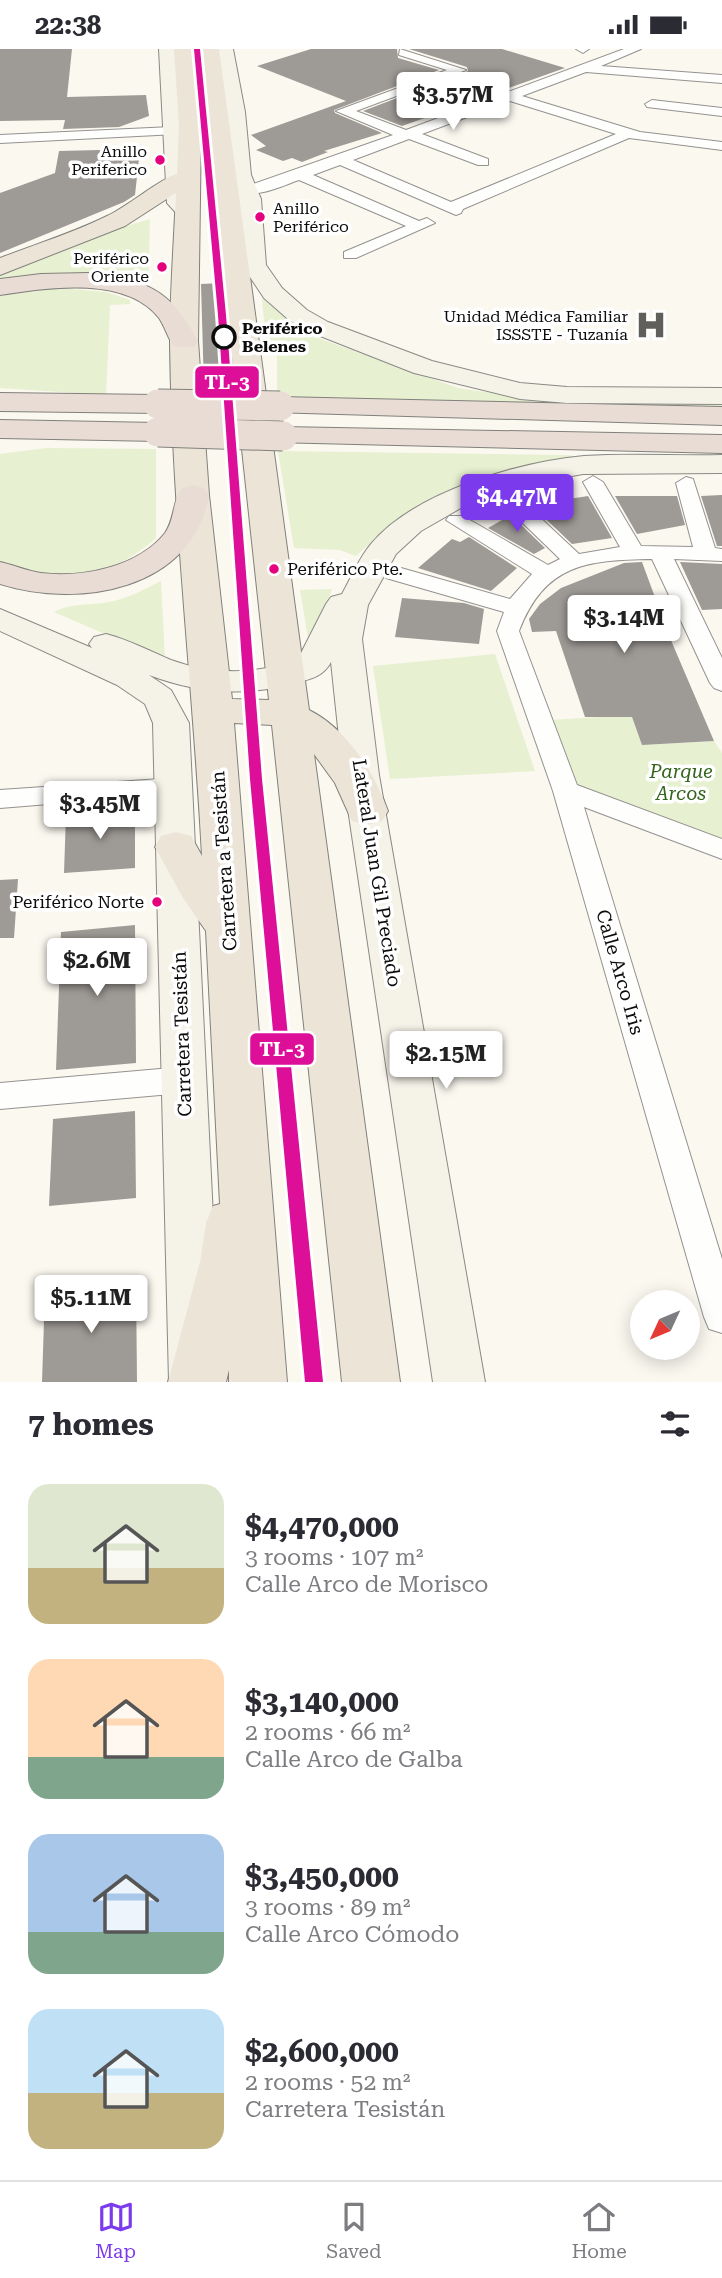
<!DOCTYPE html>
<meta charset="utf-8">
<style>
body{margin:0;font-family:"Roboto Serif",serif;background:#f7f7f7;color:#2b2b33;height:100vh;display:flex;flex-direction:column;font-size:26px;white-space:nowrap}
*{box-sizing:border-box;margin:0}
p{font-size:23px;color:#7c7c81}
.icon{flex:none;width:38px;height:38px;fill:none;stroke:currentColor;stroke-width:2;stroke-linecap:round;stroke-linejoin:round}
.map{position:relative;height:1333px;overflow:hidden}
.side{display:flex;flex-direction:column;background:#fff;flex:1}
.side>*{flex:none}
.needle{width:46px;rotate:226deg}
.tools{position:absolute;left:630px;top:1241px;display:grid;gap:14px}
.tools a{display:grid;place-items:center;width:70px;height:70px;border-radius:50%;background:#fff;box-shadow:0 4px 18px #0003;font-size:35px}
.price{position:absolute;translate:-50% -60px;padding:0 16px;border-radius:7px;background:#fff;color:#222;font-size:23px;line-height:46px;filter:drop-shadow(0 2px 4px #0008)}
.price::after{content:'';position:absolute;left:50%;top:42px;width:21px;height:16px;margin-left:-10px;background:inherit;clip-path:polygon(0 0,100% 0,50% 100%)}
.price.on{background:#7c3aed;color:#fff}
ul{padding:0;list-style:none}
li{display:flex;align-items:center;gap:21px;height:175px;padding:0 28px}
li span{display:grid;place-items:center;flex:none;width:196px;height:140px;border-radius:21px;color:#555}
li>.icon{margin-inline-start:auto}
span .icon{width:84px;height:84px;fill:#fffc;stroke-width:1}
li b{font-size:30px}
h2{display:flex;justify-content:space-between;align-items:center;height:84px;padding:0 28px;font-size:30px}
.status{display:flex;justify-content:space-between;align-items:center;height:49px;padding:0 35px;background:#fff;direction:ltr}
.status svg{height:19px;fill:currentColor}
.tab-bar{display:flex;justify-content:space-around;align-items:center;height:98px;border-top:2px solid #e1e1e2;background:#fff;font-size:19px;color:#7c7c81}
.tab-bar a{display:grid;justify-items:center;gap:4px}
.tab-bar .on{color:#7c3aed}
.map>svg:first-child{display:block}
.green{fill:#e7f0d0}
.building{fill:#9e9a96}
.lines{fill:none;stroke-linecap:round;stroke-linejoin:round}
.street-casing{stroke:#94928f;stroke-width:2}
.secondary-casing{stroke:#8a8985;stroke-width:2}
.primary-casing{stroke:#81807c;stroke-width:2}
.highway-casing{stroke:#81807c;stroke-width:2}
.street{fill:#fefefd;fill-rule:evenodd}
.secondary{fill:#f5f2e8;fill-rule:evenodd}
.primary{fill:#ece5d7;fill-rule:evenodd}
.highway{fill:#e9dcd4;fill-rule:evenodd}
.highway-bridge-casing{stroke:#81807c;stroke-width:31;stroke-linecap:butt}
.highway-bridge{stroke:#e9dcd4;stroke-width:29}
.metro-1-casing{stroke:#fff;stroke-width:6}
.metro-1{fill:#dd0e98;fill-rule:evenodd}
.bus-dot{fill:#e5007d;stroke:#fff;stroke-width:2.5}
.stop-dot{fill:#fff;stroke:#0c0c0c;stroke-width:3.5}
.labels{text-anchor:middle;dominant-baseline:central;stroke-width:7;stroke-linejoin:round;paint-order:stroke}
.far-bus-label{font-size:16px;fill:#0c0c0c;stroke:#fff;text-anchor:end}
.far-poi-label{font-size:16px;fill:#0c0c0c;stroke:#fff;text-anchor:end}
.far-stop-label{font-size:16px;font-weight:bold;fill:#0c0c0c;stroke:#fff;text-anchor:start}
.bus-label{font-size:17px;fill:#0c0c0c;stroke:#fff;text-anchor:start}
.park-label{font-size:19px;font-style:italic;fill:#32641c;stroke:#fff}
.street-label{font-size:19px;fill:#0c0c0c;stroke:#fff}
.line-badge{stroke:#fff;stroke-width:2.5}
.badge-label{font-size:19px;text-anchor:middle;font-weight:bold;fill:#fff}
</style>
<div class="status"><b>22:38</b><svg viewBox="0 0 49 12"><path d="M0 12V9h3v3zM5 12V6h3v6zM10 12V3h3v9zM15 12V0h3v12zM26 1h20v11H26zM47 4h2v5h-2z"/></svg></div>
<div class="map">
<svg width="722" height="1333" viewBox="0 0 722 1333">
<rect width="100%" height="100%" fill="#fbf8f0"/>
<path class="green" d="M150,170L148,244L130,236H0V227L93,187Z
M60,239L106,243L130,251V255L110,256L106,346L0,339V247Z
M262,249L285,268L321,290L458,339L538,351L722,354V359L277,348V307L266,296Z
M46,399L156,400V489C104,534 63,532 0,515V405Z
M278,402L571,406L572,410C484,427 423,444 356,507L340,501L294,499Z
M161,532L165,611L54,563C73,553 93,557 114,552C131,548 145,540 161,532Z
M332,540L310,601L300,541Z
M495,605L535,722L390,730L373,617Z
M631,666L642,696L714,692L722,704V791L577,739L551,671Z"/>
<path class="building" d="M0,0H72L67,48L146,46L149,67L119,78L63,80L65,71L0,72Z
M311,0H397L398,9L439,21L334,61L335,64L382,84L324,102L328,103L302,113L292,109L283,112L256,101L266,97L251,86L346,52L257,17Z
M409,0H502L565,19L402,77L363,62L468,22L467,18Z
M140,100L135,146L124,153L0,204V144L55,124L59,102Z
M222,234L233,339H204L201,235Z
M722,446V497H717L701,447Z
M588,447L612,489L572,495L531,456Z
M615,447H677L685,476L637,485Z
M511,466L545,499L534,505L488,479Z
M469,488L517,519L491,542L418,519L452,490L460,493Z
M642,513L670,589L714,692L642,696L632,668H585L556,582L532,583L529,570L540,555L561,539L624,514Z
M680,513L722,515V560L702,561Z
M402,549L464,554L484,560L479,595L395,588Z
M135,760V819L64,824L66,765Z
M18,830L14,889H0V831Z
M135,876L136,1014L56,1021L61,883Z
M135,1062L136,1149L49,1157L53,1070Z
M136,1233L137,1333H42L45,1242Z"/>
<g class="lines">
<defs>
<path id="street" d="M400,0L466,21L356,62L406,81L624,0H641L601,17L722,26V34L586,23L522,47L640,83L722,93V101L629,89L463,160L461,164L456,166L340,116L313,126L419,172L427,169L435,174L356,209H344V203L406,177L299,131C284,136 252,152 239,140L393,86L336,62L447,21L399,6ZM510,52L616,85L451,153L353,111L409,90L478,116H488V110L422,85Z
M576,0H589L583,4Z
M652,51L722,59V67L647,58L645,55Z
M172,78L177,79V85L0,94V86Z
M593,427L603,433L641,497L693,498L676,434L686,428L693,430L715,499L722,500V512L674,510L722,609V642L714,639L710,634L652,510C586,511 545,515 519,582L577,736L722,790V810L584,758L722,1210V1284L709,1280L704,1268L553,742L497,582L504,563L386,529L383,524L394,517L510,550L532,525L446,471L449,467H463L548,516L560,510L503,455L500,451L510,445L517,447L579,505L620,498L583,433Z
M175,729L184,732L188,738L184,744L0,759V741Z
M183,1018L194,1022L199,1031L194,1040L183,1044L0,1060V1034Z"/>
<path id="secondary" d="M159,0H177L189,152L197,161L186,168L178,166L167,154Z
M215,0H233L245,63L251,126L261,150L266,216L282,239L307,261L328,273L432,312L520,334L567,338L722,339V355L567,354L520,350L414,324L310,283L289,271L264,249L242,216L239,150L229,126L225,63Z
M722,406V424L583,425L533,434L473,452L421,482L396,505L368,556L362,590L379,726L485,1333H433L343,726L331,613C323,628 310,630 295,634C246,648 196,644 149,626L171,641L189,674L221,1333H169L153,674L145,655L117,636L0,582V560L92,599L89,595L94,588L106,585C129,591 150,602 171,611C211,626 259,626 298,610L326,555L331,548L342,545C351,529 359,509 371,495C414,443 519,413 584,407C629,404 676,407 722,406Z"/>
<path id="primary" d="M174,0H194L201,77L198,292L209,446L232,650L269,651L199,0H219L309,661C347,680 374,723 388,762L382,772L367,776L352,772L335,734L314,705L400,1333H342L272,676L234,674L287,1333H229V1321L226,1333H168L200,1213L206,1174L213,1157L220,1155L206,882L183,849L155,798L161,787L176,783L191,787L202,807C193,636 172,464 170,293C170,244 174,194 176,144L125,177L0,226V209C36,195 73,184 107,167C127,158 161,129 177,125L179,77Z"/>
<path id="highway" d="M88,224C146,231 170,239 198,292L194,298H174C168,289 165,278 159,269C125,226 47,239 0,246V230L41,225Z
M0,344L158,346L168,349L173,355L168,361L158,364L0,362Z
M280,348L722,358V376L270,363L265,357L270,351Z
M0,371L158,374L169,377L173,383L169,389L158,392L0,389Z
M283,378L722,386V404L272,393L268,387L272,381Z
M193,436L204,439L209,446C193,541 79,560 0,535V513C14,516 27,522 41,524C82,529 138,518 165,484C175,470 172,453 182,439Z"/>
</defs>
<use href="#street" class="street-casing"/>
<use href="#secondary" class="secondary-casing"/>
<use href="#primary" class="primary-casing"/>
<use href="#highway" class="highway-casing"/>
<use href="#street" class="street"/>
<use href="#secondary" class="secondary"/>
<use href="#primary" class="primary"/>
<use href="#highway" class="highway"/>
<defs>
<path id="highway-bridge" d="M158,355L280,357
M158,383L283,387"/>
</defs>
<use href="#highway-bridge" class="highway-bridge-casing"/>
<use href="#highway-bridge" class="highway-bridge"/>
<defs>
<path id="metro-1" d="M194,0H200L226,266L262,730L323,1333H305L250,730L218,266Z"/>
</defs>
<use href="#metro-1" class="metro-1-casing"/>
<use href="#metro-1" class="metro-1"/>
</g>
<defs>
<symbol id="hospital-bare" viewBox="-9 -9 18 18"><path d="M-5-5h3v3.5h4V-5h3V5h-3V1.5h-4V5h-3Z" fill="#605f5c" stroke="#fff" stroke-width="2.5" paint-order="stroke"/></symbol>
</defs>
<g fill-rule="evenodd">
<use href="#hospital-bare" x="629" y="254" width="44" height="44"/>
</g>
<g class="bus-dot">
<circle cx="160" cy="111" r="6"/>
<circle cx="260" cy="168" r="6"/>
<circle cx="162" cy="218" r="6"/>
<circle cx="274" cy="520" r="6"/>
<circle cx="157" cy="853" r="6"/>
</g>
<circle class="stop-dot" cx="224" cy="288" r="11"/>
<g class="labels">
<g class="far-bus-label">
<text x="147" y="102">Anillo<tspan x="147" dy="18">Periferico</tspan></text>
<text x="273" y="159" text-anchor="start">Anillo<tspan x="273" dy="18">Periférico</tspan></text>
<text x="149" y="209">Periférico<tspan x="149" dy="18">Oriente</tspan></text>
</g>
<g class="far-poi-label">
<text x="628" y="267">Unidad Médica Familiar<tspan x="628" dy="18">ISSSTE - Tuzanía</tspan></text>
</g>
<g class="far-stop-label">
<text x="242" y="279">Periférico<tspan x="242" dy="18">Belenes</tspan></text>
</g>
<g class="bus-label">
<text x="287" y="520">Periférico Pte.</text>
<text x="144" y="853" text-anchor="end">Periférico Norte</text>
</g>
<g class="park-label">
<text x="681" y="722">Parque<tspan x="681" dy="22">Arcos</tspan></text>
</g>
<g class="street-label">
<text transform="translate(224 812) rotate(-94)">Carretera a Tesistán</text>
<text transform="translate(377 824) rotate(81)">Lateral Juan Gil Preciado</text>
<text transform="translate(620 923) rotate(74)">Calle Arco Iris</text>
<text transform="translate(182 985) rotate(-92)">Carretera Tesistán</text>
</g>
</g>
<g class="line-badge">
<rect x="194" y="316" width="66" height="34" rx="7" fill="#dd0e98"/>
<rect x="249" y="983" width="66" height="34" rx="7" fill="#dd0e98"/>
</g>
<g class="badge-label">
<text x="227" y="340">TL-3</text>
<text x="282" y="1007">TL-3</text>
</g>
</svg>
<div class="tools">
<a><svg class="needle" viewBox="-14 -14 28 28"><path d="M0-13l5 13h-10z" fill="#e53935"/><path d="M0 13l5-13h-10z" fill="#7c7c81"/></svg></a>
</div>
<b class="price" style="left:453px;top:83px">$3.57M</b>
<b class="price on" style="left:517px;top:485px">$4.47M</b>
<b class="price" style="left:624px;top:606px">$3.14M</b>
<b class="price" style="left:100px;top:792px">$3.45M</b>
<b class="price" style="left:97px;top:949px">$2.6M</b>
<b class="price" style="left:446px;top:1042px">$2.15M</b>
<b class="price" style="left:91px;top:1286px">$5.11M</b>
</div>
<section class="side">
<h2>7 homes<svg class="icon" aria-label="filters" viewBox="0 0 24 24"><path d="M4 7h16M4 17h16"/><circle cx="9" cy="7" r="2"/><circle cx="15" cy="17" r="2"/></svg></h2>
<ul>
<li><span style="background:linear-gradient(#dfe7d0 60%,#c2b280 0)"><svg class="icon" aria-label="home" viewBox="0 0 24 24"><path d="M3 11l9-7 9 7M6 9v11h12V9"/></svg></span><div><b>$4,470,000</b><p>3 rooms · 107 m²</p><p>Calle Arco de Morisco</p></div></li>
<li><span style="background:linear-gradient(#ffd9b3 70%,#7fa58c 0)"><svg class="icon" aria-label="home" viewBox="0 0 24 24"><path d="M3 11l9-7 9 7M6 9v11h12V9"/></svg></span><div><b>$3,140,000</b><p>2 rooms · 66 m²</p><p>Calle Arco de Galba</p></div></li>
<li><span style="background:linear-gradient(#a9c7e8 70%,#7fa58c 0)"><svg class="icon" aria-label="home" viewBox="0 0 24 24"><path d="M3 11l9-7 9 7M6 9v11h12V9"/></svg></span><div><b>$3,450,000</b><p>3 rooms · 89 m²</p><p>Calle Arco Cómodo</p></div></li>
<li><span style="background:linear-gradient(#bfe0f5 60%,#c2b280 0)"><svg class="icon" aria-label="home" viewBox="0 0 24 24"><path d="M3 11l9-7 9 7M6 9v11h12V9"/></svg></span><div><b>$2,600,000</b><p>2 rooms · 52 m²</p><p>Carretera Tesistán</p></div></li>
</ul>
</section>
<nav class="tab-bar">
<a class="on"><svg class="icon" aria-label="map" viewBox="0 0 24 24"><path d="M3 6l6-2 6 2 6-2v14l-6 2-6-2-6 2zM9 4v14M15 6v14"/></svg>Map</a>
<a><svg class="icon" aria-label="saved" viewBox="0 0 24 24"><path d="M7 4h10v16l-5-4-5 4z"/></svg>Saved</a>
<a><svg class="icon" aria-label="home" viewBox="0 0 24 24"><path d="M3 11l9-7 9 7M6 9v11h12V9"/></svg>Home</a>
</nav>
